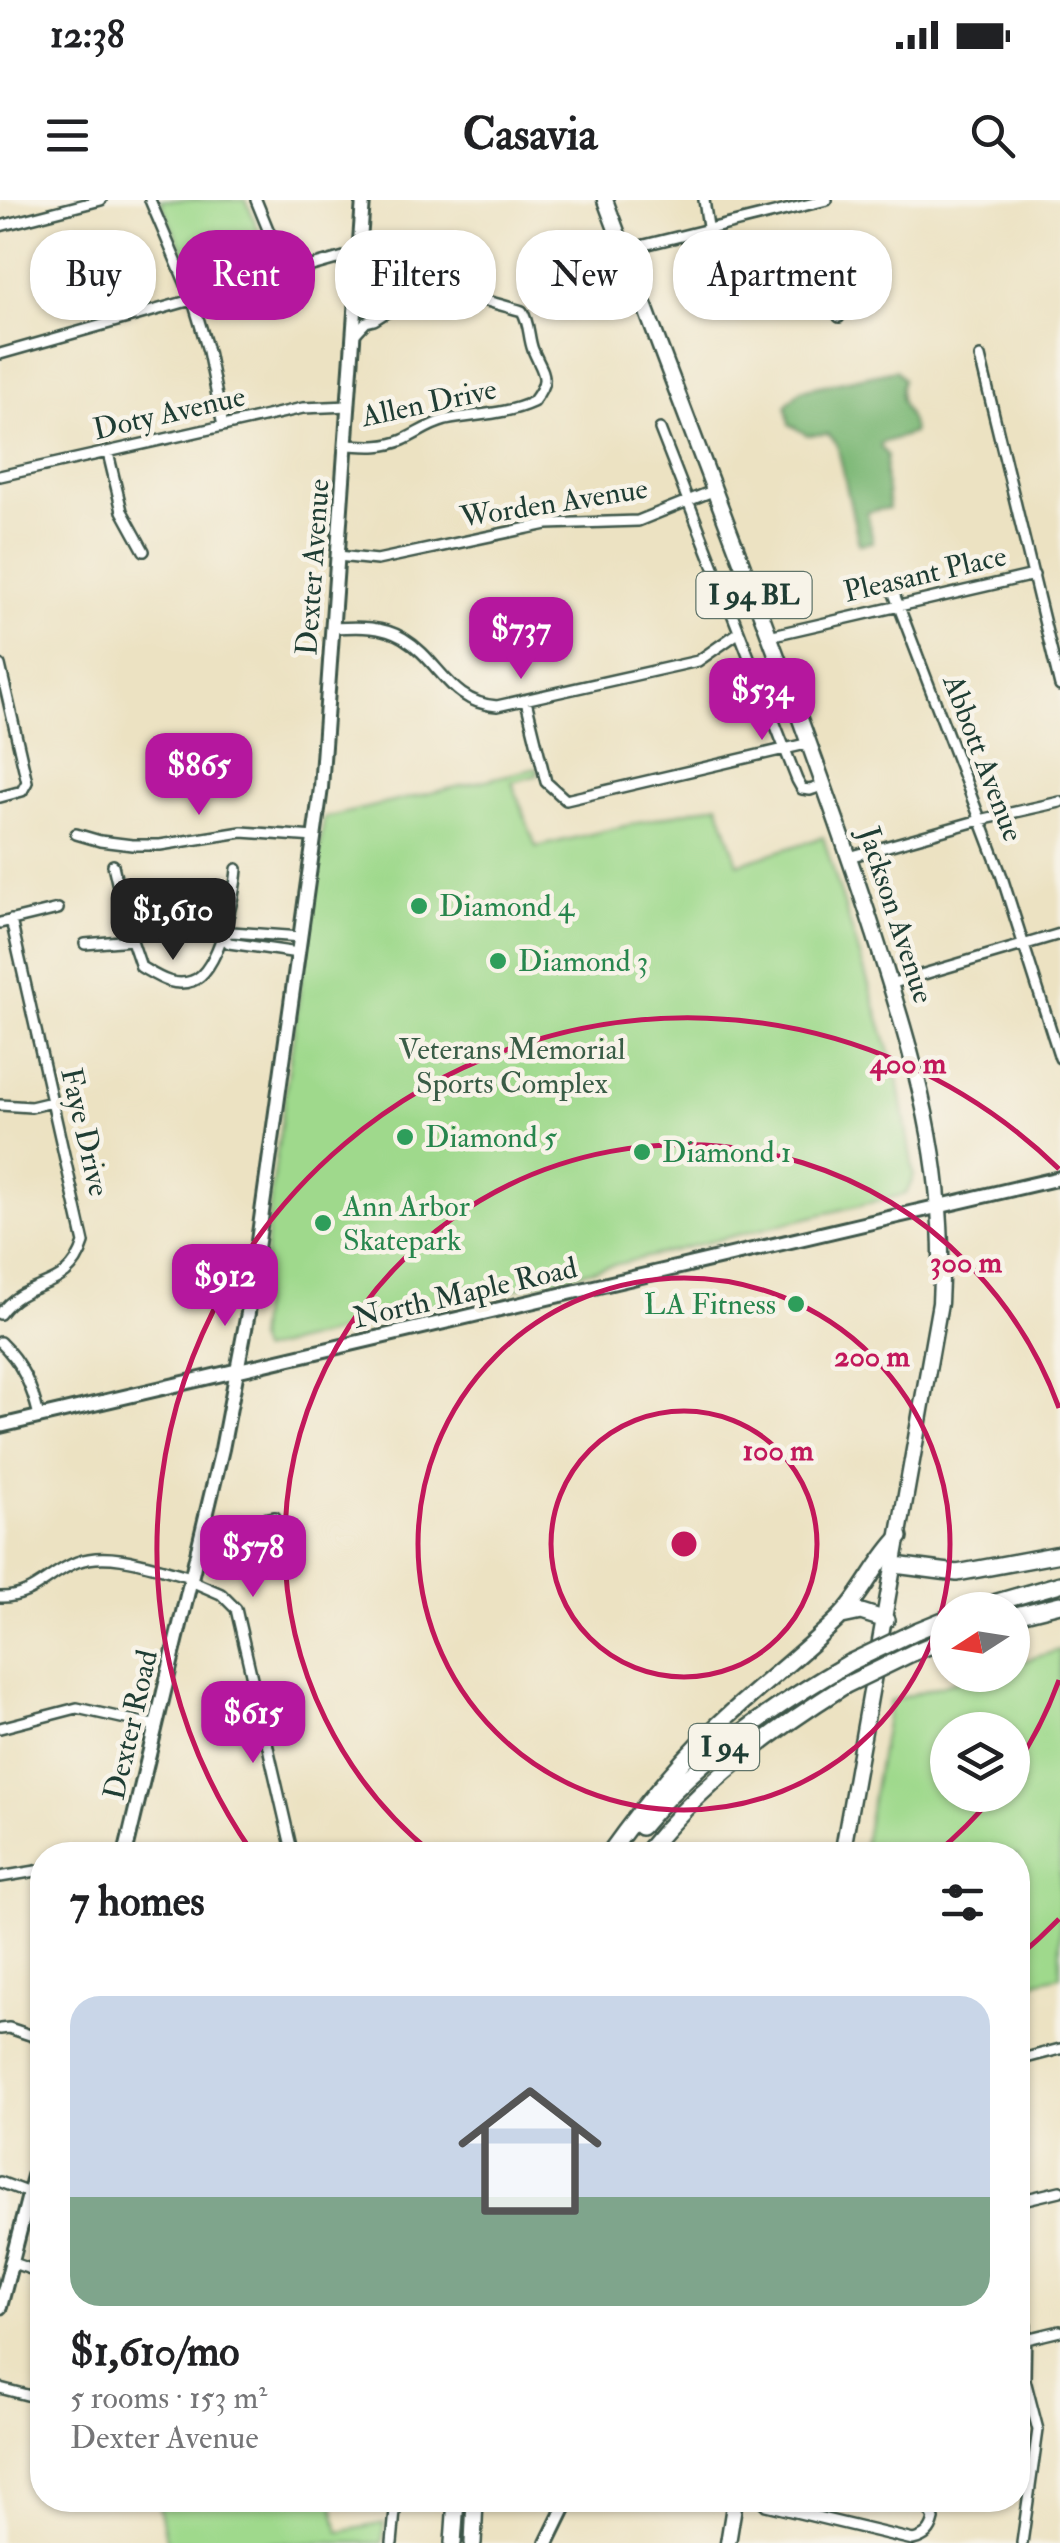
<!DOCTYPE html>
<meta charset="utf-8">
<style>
body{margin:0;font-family:"IM FELL Double Pica",serif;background:#f2f2f2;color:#202124;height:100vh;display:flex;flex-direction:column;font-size:38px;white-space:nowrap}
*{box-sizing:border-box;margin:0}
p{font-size:32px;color:#757577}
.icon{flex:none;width:55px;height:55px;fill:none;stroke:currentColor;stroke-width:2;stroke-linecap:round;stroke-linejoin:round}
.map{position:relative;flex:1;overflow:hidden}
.panel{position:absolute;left:30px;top:1642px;width:1000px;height:670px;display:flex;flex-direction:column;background:#fff;border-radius:40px;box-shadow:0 2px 8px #0004}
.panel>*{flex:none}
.banner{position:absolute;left:30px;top:30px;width:1000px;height:90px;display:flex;gap:20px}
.needle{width:65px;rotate:258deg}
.tools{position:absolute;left:930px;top:1392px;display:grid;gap:20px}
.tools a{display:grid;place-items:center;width:100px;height:100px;border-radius:50%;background:#fff;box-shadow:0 2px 8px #0004;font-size:50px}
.price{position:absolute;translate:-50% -85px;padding:0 22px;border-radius:20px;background:#b5179e;color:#fff;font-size:32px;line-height:65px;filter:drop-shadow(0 2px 5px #0008)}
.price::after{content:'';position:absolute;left:50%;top:60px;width:30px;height:22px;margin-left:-15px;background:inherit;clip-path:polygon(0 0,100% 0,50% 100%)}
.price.current{background:#222;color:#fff}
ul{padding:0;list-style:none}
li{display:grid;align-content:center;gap:20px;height:530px;padding:0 40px}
li span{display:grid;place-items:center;height:310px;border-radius:30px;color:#555}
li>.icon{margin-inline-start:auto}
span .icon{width:180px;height:180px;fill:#fffc;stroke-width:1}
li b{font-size:42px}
h2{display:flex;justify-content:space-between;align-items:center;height:120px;padding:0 40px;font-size:42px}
.pill{padding:0 35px;border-radius:40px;background:#fff;box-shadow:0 2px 8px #0004;font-size:35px;line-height:90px}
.pill.current{background:#b5179e;color:#fff}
.status{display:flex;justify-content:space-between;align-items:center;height:70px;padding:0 50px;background:#fff;direction:ltr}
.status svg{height:28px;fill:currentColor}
header{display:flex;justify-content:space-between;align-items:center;height:130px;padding:0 40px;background:#fff;font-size:45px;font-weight:700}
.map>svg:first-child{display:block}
.green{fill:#9fd98c;stroke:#5f8b60;stroke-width:2.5;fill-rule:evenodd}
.forest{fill:#7fb978;stroke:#4f7b56;stroke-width:2.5}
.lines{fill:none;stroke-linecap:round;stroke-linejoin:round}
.minor-casing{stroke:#3e5649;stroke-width:14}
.secondary-casing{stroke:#3e5649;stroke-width:18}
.primary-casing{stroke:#3e5649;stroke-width:19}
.motorway-casing{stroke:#3e5649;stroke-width:20}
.minor{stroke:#fff;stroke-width:9}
.secondary{stroke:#fff;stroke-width:12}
.primary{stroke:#fff;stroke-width:14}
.motorway{stroke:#fff;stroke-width:15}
.motorway-bridge-casing{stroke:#3e5649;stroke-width:20;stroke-linecap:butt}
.motorway-bridge{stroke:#fff;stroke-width:15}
.ring{fill:none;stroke:#c2185b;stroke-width:5}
.leisure-dot{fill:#2e9e5b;stroke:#f7f3e8;stroke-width:4}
.labels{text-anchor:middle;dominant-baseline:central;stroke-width:9;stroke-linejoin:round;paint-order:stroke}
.shield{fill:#f7f3e8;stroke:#60746a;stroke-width:2.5}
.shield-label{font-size:28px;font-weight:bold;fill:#1f3d34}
.street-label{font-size:30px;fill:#1f3d34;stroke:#f7f3e8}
.leisure-label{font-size:30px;fill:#27864d;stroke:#f7f3e8;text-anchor:start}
.park-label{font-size:30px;fill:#395c46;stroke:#f7f3e8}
.centre{fill:#c2185b;stroke:#f7f3e8;stroke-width:5}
.ring-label{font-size:30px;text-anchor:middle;font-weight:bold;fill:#c2185b;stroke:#f7f3e8;stroke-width:9;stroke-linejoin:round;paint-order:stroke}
</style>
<div class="status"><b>12:38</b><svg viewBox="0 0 49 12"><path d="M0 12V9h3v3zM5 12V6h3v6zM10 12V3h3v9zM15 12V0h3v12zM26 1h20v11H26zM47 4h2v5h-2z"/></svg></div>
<header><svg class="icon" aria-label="menu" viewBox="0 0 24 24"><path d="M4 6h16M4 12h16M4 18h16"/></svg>Casavia<svg class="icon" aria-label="search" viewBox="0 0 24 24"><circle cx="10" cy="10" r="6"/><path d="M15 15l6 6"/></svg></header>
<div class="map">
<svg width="1060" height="2343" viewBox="0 0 1060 2343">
<rect width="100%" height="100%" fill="#f7f3e8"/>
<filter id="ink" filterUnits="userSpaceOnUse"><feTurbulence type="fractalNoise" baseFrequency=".01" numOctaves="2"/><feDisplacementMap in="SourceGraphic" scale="20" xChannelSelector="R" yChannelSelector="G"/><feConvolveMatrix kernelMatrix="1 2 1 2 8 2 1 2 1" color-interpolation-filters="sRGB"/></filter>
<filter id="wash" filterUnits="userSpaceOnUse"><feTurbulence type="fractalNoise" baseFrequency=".0048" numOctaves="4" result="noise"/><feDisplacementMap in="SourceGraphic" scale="40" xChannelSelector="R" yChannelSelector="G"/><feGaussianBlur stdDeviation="2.25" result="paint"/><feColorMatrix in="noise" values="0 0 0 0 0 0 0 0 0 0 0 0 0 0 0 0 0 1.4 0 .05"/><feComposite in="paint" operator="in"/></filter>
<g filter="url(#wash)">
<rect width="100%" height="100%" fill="#ece2c2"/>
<path class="green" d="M160,0H246L272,64L199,88Z
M537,568L538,575L512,582L536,647L718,604L738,664L823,637L898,879L914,976L906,994L260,1151L257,1141L271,995L324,618Z
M1060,1450V1776L1018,1786V1655H862L890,1501L977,1475H1012L1013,1464ZM948,1530H1012V1595H948Z
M175,2300H332L339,2332L384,2323L382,2343H167L159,2307L175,2304Z"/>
<path class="forest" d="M896,170L903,179C894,206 912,210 913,233L881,243V248L887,255L885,274L889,308L867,312L873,342L859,344L837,244L828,234L807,235L789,224L786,205L801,190Z"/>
</g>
<g filter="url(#ink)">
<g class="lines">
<defs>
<path id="minor" d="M150,0L193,101L208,151L223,226
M256,0L285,71
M0,26L101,0
M624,50L827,0
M835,103L839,117
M703,110L714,67L704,0
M0,154L358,53
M980,157L1060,486
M660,229L797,580L802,589L810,590L825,585
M347,245C366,246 385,248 403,240C418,233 430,224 446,220C476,214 505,215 533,202C552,177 543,174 533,150C528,137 530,124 522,111C460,93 431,82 374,120L366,122L354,135
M108,253L122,311L144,351
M0,276L303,208L349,206
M338,356L377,360L547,324L638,321L715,290
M893,391L1001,674L1060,858
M333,428C356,427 382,425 403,438C440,460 449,503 497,506L698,461L738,433
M769,436L1034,375
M0,465L27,582L22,591L0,597
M526,501L546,582L566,600L810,543
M76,634L100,641L132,645H160L242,632L315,637
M849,657L980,620L1060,602
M113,665L127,726L141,767C157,776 173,788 192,781C219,772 235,695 237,669
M0,723L58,709
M85,744L132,740
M298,753L229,743L221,735L232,732L301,737
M890,784L1060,734
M0,905L31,907L52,902
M0,1114C27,1076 68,1095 84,1043L11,720
M0,1142C22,1163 32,1187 39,1216
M205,1319L229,1325L275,1317
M191,1381L221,1394L236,1409L293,1655
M0,1397C33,1398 48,1373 77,1362C111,1349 158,1369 192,1377
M0,1528L77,1508L157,1526
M0,1677L42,1670
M0,1829L9,1828L42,1839
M1018,1860L1060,1849
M0,1982L29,1993
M1018,2001L1060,1991
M10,2062L42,2073
M1018,2094L1026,2125L1025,2180L1038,2230L1022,2343
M1018,2141L1060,2131
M0,2188L42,2199
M761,2300L766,2305L913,2340C925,2337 931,2332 934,2319L924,2300
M392,2343L396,2300"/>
<path id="secondary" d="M0,1226L1060,978
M125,1655L222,1249L248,1113L321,588L363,0
M0,2107L42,1945
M547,2343L568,2300"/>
<path id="primary" d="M605,0C657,140 710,279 763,419C802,523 840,627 874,733C915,862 948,965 940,1103L842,1655
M728,2343L735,2300"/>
<path id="motorway" d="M895,1365L957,1373L1060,1354
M969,1410L1060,1384
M842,1416L861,1412L886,1420
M1012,1416L1060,1404
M916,1431L948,1418
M912,1453L948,1438
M641,1627C698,1558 773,1507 849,1463
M608,1655C641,1609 677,1564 718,1525C757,1488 801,1455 840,1417C864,1393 876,1361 900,1337
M644,1655C700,1585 769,1533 844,1486
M453,2343L456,2300
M473,2343L475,2300"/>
</defs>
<use href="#minor" class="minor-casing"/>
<use href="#secondary" class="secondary-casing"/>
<use href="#primary" class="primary-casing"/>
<use href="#motorway" class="motorway-casing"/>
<use href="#minor" class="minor"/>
<use href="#secondary" class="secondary"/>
<use href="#primary" class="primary"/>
<use href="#motorway" class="motorway"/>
<defs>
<path id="motorway-bridge" d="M849,1463L916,1431
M844,1486L912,1453"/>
</defs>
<use href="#motorway-bridge" class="motorway-bridge-casing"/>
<use href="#motorway-bridge" class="motorway-bridge"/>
</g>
</g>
<g class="ring">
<circle cx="684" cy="1344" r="133"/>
<circle cx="684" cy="1344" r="266"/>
<path d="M1059 1480A399 399 0 0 1 1013 1570M994 1595A399 399 0 0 1 935 1654M433 1654A399 399 0 1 1 1059 1208"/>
<path d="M1059 1719A531 531 0 0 1 1018 1757M252 1652A531 531 0 0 1 1059 969"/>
</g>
<g class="leisure-dot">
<circle cx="419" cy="706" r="10"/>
<circle cx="498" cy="761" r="10"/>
<circle cx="405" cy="937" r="10"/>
<circle cx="642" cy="952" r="10"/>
<circle cx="323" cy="1023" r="10"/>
<circle cx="796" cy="1104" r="10"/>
</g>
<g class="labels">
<g class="shield">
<rect x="696.5" y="372" width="115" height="46" rx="8"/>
<rect x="689" y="1524" width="70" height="46" rx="8"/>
</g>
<g class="shield-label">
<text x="754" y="395">I 94 BL</text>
<text x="724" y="1547">I 94</text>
</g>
<g class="street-label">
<text transform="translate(429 203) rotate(-12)">Allen Drive</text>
<text transform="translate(169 213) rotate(-13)">Doty Avenue</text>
<text transform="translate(554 303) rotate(-9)">Worden Avenue</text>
<text transform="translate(313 367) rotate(-86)">Dexter Avenue</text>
<text transform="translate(925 374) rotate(-13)">Pleasant Place</text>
<text transform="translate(983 558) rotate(69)">Abbott Avenue</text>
<text transform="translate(896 715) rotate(72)">Jackson Avenue</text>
<text transform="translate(85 932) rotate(77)">Faye Drive</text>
<text transform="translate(465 1093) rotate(-13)">North Maple Road</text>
<text transform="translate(131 1525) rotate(-77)">Dexter Road</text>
</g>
<g class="leisure-label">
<text x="439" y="706">Diamond 4</text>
<text x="518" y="761">Diamond 3</text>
<text x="425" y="937">Diamond 5</text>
<text x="662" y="952">Diamond 1</text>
<text x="343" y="1006">Ann Arbor<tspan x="343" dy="34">Skatepark</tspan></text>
<text x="776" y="1104" text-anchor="end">LA Fitness</text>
</g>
<g class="park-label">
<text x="512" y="849">Veterans Memorial<tspan x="512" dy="34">Sports Complex</tspan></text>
</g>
</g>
<circle cx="684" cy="1344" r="15" class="centre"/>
<g class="ring-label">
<text x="908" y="873">400 m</text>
<text x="966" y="1072">300 m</text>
<text x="872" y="1166">200 m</text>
<text x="778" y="1260">100 m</text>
</g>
</svg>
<div class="tools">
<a><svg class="needle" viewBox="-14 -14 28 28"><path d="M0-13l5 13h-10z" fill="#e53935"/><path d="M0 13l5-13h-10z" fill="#757577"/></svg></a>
<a><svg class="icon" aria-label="layers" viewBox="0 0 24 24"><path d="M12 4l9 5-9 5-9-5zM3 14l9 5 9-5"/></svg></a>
</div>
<b class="price" style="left:521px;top:482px">$737</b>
<b class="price" style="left:762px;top:543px">$534</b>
<b class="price" style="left:199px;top:618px">$865</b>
<b class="price current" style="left:173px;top:763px">$1,610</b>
<b class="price" style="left:225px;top:1129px">$912</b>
<b class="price" style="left:253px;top:1400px">$578</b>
<b class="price" style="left:253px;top:1566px">$615</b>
<div class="banner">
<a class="pill">Buy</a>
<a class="pill current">Rent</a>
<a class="pill">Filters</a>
<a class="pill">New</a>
<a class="pill">Apartment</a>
</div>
<section class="panel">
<h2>7 homes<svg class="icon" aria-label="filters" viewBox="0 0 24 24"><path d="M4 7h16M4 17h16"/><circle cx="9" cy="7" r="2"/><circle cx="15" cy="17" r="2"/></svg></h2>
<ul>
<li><span style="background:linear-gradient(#c9d6e8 65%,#7fa58c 0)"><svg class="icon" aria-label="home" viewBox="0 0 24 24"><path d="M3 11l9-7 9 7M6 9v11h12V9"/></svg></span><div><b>$1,610/mo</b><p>5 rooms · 153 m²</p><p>Dexter Avenue</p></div></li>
</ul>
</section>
</div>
